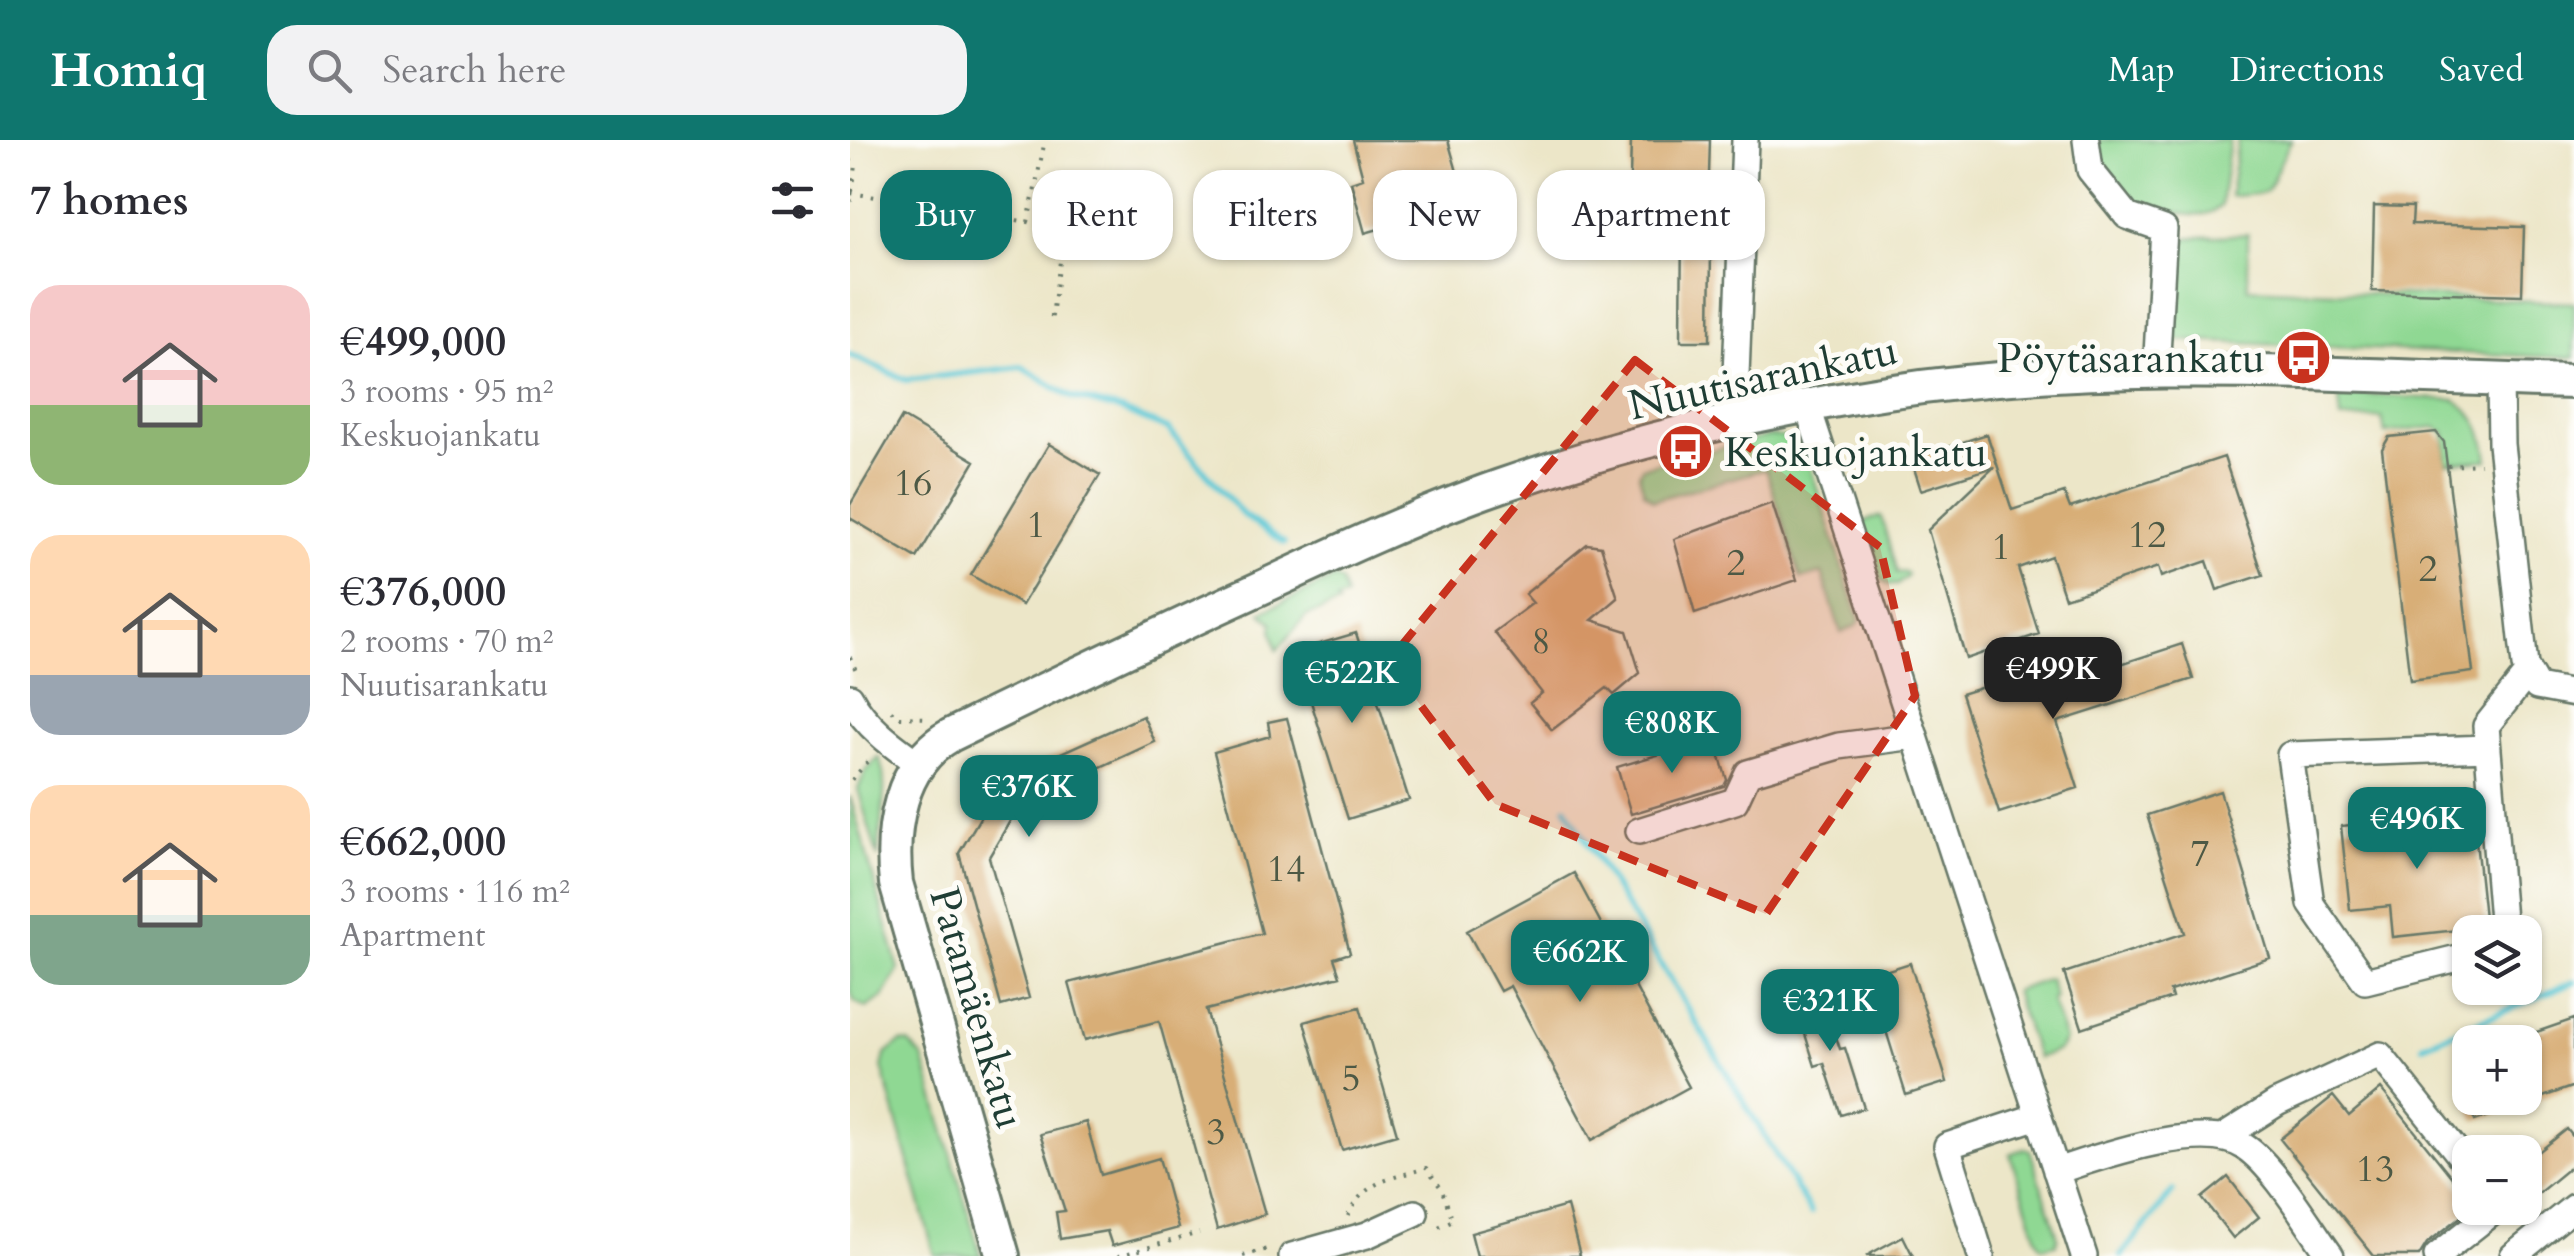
<!DOCTYPE html>
<meta charset="utf-8">
<style>
body{margin:0;font-family:Cardo,serif;background:#f2f2f3;color:#2b2b33;height:100vh;display:flex;flex-direction:column;font-size:38px;white-space:nowrap}
*{box-sizing:border-box;margin:0}
p{font-size:32px;color:#7c7c81}
.icon{flex:none;width:55px;height:55px;fill:none;stroke:currentColor;stroke-width:2;stroke-linecap:round;stroke-linejoin:round}
.map{position:relative;flex:1;overflow:hidden}
.drawer{display:flex;flex-direction:column;background:#fff;width:850px}
.drawer>*{flex:none}
.banner{position:absolute;left:30px;top:30px;width:950px;height:90px;display:flex;gap:20px}
.fabs{position:absolute;left:1602px;top:775px;display:grid;gap:20px}
.fabs a{display:grid;place-items:center;width:90px;height:90px;border-radius:20px;background:#fff;box-shadow:0 2px 8px #0004;font-size:50px}
.price{position:absolute;translate:-50% -85px;padding:0 22px;border-radius:20px;background:#0f766e;color:#fff;font-size:32px;line-height:65px;filter:drop-shadow(0 2px 5px #0008)}
.price::after{content:'';position:absolute;left:50%;top:60px;width:30px;height:22px;margin-left:-15px;background:inherit;clip-path:polygon(0 0,100% 0,50% 100%)}
.price.selected{background:#222;color:#fff}
ul{padding:0;list-style:none}
li{display:flex;align-items:center;gap:30px;height:250px;padding:0 30px}
li span{display:grid;place-items:center;flex:none;width:280px;height:200px;border-radius:30px;color:#555}
li>.icon{margin-inline-start:auto}
span .icon{width:120px;height:120px;fill:#fffc;stroke-width:1}
li b{font-size:42px}
h2{display:flex;justify-content:space-between;align-items:center;height:120px;padding:0 30px;font-size:42px}
.tag{padding:0 35px;border-radius:30px;background:#fff;box-shadow:0 2px 8px #0004;font-size:35px;line-height:90px}
.tag.selected{background:#0f766e;color:#fff}
header{display:flex;align-items:center;gap:60px;box-sizing:border-box;height:140px;padding:0 50px;background:#0f766e;color:#fff}
header strong{font-size:48px}
nav{display:flex;gap:55px;margin-inline-start:auto;font-size:35px}
.search{width:700px;height:90px;background:#f2f2f3;display:flex;align-items:center;gap:25px;box-sizing:border-box;padding:0 35px;border-radius:30px;color:#7c7c81;font-size:38px}
main{display:flex;flex:1;min-height:0}
.map>svg:first-child{display:block}
.green{fill:#8fd893;stroke:#578a64;stroke-width:2.5}
.lines{fill:none;stroke-linecap:round;stroke-linejoin:round}
.stream{stroke:#5cc8d5;stroke-width:6}
.building{fill:#d8ae77}
.minor-casing{stroke:#677868;stroke-width:30}
.major-casing{stroke:#677868;stroke-width:38}
.path{stroke:#677868;stroke-width:4;stroke-dasharray:2.5 8;stroke-linecap:butt}
.minor{stroke:#fff;stroke-width:25}
.major{stroke:#fff;stroke-width:32}
.marked{fill:#c8321e;fill-opacity:0.2;stroke:#c8321e;stroke-width:8;stroke-dasharray:20 12;stroke-linejoin:round}
.labels{text-anchor:middle;dominant-baseline:central;stroke-width:10;stroke-linejoin:round;paint-order:stroke}
.number-label{font-size:38px;fill:#4d5945}
.poi-label{font-size:42px;fill:#1f3d34;stroke:#fdfcf7;text-anchor:end}
.street-label{font-size:42px;fill:#1f3d34;stroke:#fdfcf7}
</style>
<header>
<strong>Homiq</strong>
<div class="search"><svg class="icon" aria-label="search" viewBox="0 0 24 24"><circle cx="10" cy="10" r="6"/><path d="M15 15l6 6"/></svg>Search here</div>
<nav><a>Map</a><a>Directions</a><a>Saved</a></nav>
</header>
<main>
<section class="drawer">
<h2>7 homes<svg class="icon" aria-label="filters" viewBox="0 0 24 24"><path d="M4 7h16M4 17h16"/><circle cx="9" cy="7" r="2"/><circle cx="15" cy="17" r="2"/></svg></h2>
<ul>
<li><span style="background:linear-gradient(#f6c9c9 60%,#8fb573 0)"><svg class="icon" aria-label="home" viewBox="0 0 24 24"><path d="M3 11l9-7 9 7M6 9v11h12V9"/></svg></span><div><b>€499,000</b><p>3 rooms · 95 m²</p><p>Keskuojankatu</p></div></li>
<li><span style="background:linear-gradient(#ffd9b3 70%,#9aa5b1 0)"><svg class="icon" aria-label="home" viewBox="0 0 24 24"><path d="M3 11l9-7 9 7M6 9v11h12V9"/></svg></span><div><b>€376,000</b><p>2 rooms · 70 m²</p><p>Nuutisarankatu</p></div></li>
<li><span style="background:linear-gradient(#ffd9b3 65%,#7fa58c 0)"><svg class="icon" aria-label="home" viewBox="0 0 24 24"><path d="M3 11l9-7 9 7M6 9v11h12V9"/></svg></span><div><b>€662,000</b><p>3 rooms · 116 m²</p><p>Apartment</p></div></li>
</ul>
</section>
<div class="map">
<svg width="1724" height="1116" viewBox="0 0 1724 1116">
<rect width="100%" height="100%" fill="#fdfcf7"/>
<filter id="ink" filterUnits="userSpaceOnUse"><feTurbulence type="fractalNoise" baseFrequency=".01" numOctaves="2"/><feDisplacementMap in="SourceGraphic" scale="20" xChannelSelector="R" yChannelSelector="G"/><feConvolveMatrix kernelMatrix="1 2 1 2 8 2 1 2 1" color-interpolation-filters="sRGB"/></filter>
<filter id="wash" filterUnits="userSpaceOnUse"><feTurbulence type="fractalNoise" baseFrequency=".0048" numOctaves="4" result="noise"/><feDisplacementMap in="SourceGraphic" scale="40" xChannelSelector="R" yChannelSelector="G"/><feGaussianBlur stdDeviation="2.25" result="paint"/><feColorMatrix in="noise" values="0 0 0 0 0 0 0 0 0 0 0 0 0 0 0 0 0 1.4 0 .05"/><feComposite in="paint" operator="in"/></filter>
<g filter="url(#wash)">
<rect width="100%" height="100%" fill="#ece6c8"/>
<path class="green" d="M1246,0H1380L1371,66C1353,82 1326,73 1305,68L1298,76L1255,32Z
M1388,0H1442C1433,11 1422,48 1414,52C1406,56 1390,55 1380,56Z
M1398,94V148L1724,163V218L1321,200L1327,107L1336,98Z
M1501,254L1605,260C1628,275 1635,293 1638,320L1597,323L1595,292L1585,287L1535,293L1532,278L1491,279L1489,260L1492,255Z
M920,296C940,296 947,301 957,317L1010,481L1006,486L991,493L972,433L951,439L916,329L803,360L794,352L789,334L792,327Z
M1031,376L1047,433L1056,432L1058,436L1047,445H1038L1030,438L1012,382Z
M485,438L491,442L496,457L487,460L489,464L456,476L427,510L422,491L423,483L411,472Z
M29,617C41,648 28,685 28,718L8,649L15,632Z
M0,656L49,829L33,857L16,868L4,861L0,849Z
M1199,839L1205,858L1201,860L1215,900L1209,910L1187,918L1164,851Z
M51,902L59,903L73,918L131,1116H85L32,927L35,915Z
M1175,1008L1180,1010L1208,1097L1206,1104L1192,1107L1188,1101L1160,1014Z"/>
<g class="lines">
<path class="stream" d="M0,215L56,240L172,227L221,257L271,270L318,289L393,375L434,403
M716,667L961,1073
M1573,905L1724,842
M1271,1116L1323,1051"/>
</g>
<g id="blocks">
<path class="building" d="M503,0H598L616,64L515,93L501,42L513,38Z
M781,0H860L857,105H861L860,201H831L832,78L779,77Z
M1524,66L1563,67L1562,84L1674,87L1672,155L1522,151Z
M52,277L125,321L67,418L0,378V365Z
M1586,292L1594,302L1623,532L1560,540L1532,309L1539,297Z
M1137,294L1162,370L1214,353L1220,368L1374,317L1413,435L1367,450L1357,421L1311,437L1308,427L1215,458L1201,416L1168,428L1189,494L1116,519L1078,390L1144,327L1071,350L1061,319Z
M199,304L250,335L172,465L121,435Z
M922,363L947,440L845,474L824,399Z
M737,404L751,406L768,458L742,480L777,491L790,533L764,555L757,548L702,590L680,563L692,553L644,492L683,463L675,454Z
M506,493L559,660L498,679L445,511Z
M1332,504L1343,539L1207,582L1228,648L1149,673L1111,554L1188,530L1194,549Z
M293,576L305,602L170,664L139,717L179,858L151,866L109,713L153,639Z
M437,578L500,813L484,818L490,836L356,870L415,1074L367,1090L309,881L235,900L219,843L412,793L364,612L420,596L418,582Z
M864,598L877,640L874,646L781,674L767,627Z
M1370,651L1420,818L1320,851L1322,858L1232,888L1214,833L1335,793L1297,675Z
M1623,672L1635,787L1543,797L1540,766L1500,770L1491,686Z
M724,733L839,947L742,1000L660,846L650,851L617,791Z
M1060,823L1097,942L1056,955L1019,836Z
M973,856L990,909L995,908L1014,968L991,975L974,923L965,926L946,865Z
M510,867L547,994L492,1010L454,882Z
M1724,879V946L1625,981L1616,958H1675V896Z
M1531,949L1620,1060L1622,1068L1577,1103L1569,1116H1524L1430,999L1483,956L1499,976Z
M236,982L251,1035L309,1018L328,1088L262,1106L257,1091L210,1099L206,1072L215,1071L190,994Z
M1717,989L1724,998V1024L1685,1056L1675,1043V1023Z
M1378,1037L1409,1077L1383,1098L1352,1058Z
M717,1066L730,1116H627L621,1093Z
M1053,1096L1063,1116H1016Z"/>
</g>
</g>
<g filter="url(#ink)">
<use href="#blocks" fill-opacity="0" stroke="#677868" stroke-width="2.5"/>
<g class="lines">
<defs>
<path id="minor" d="M1236,0L1240,30L1277,76L1314,89L1306,233
M1650,240L1651,304L1675,526L1687,547L1724,554
M958,268L1234,1116
M889,280L885,262L895,0
M0,557C15,586 43,606 70,625
M789,691L885,661L898,633L989,606L1065,596
M1653,792L1636,586L1678,533
M1620,815L1515,841L1461,764L1440,615L1638,608
M1372,998L1427,963L1530,915L1620,1028
M1206,1031C1250,1017 1354,979 1395,1007C1424,1026 1459,1086 1481,1116
M442,1116L517,1095L565,1073
M1131,1116L1097,1006L1188,976
M1587,1116L1648,1068
M1663,1116L1724,1067"/>
<path id="major" d="M153,1116L46,743C40,690 49,624 101,595C205,544 310,494 415,446C492,410 570,374 650,346C774,303 907,272 1037,252C1264,217 1496,236 1724,242"/>
</defs>
<use href="#minor" class="minor-casing"/>
<use href="#major" class="major-casing"/>
<path class="path" d="M0,20L6,26L0,64
M1,53L215,88L201,182
M178,82L195,0
M1598,326L1630,324
M0,517L8,535
M41,571L50,577L79,578
M2,640L21,617
M498,1076C514,1040 541,1039 576,1028L591,1048L603,1080L582,1090
M268,1116L349,1093
M393,1116L421,1108"/>
<use href="#minor" class="minor"/>
<use href="#major" class="major"/>
</g>
</g>
<path class="marked" d="M785,220L1030,407L1065,556L916,774L645,664L538,522Z"/>
<defs>
<symbol id="bus-disc" viewBox="-11 -11 22 22"><circle r="9.5" fill="#c8321e" stroke="#fdfcf7"/><path d="M-5-6H5V4H4V6H2V4H-2V6H-4V4H-5ZM-3.5-4V0h7V-4ZM-3.5 1.2v1.5H-2V1.2ZM2 1.2v1.5H3.5V1.2Z" fill="#fff"/></symbol>
</defs>
<g fill-rule="evenodd">
<use href="#bus-disc" x="1422" y="186" width="63" height="63"/>
<use href="#bus-disc" x="804" y="280" width="63" height="63"/>
</g>
<g class="labels">
<g class="number-label">
<text x="63" y="343">16</text>
<text x="186" y="385">1</text>
<text x="1297" y="395">12</text>
<text x="1151" y="407">1</text>
<text x="886" y="423">2</text>
<text x="1578" y="429">2</text>
<text x="691" y="501">8</text>
<text x="1350" y="714">7</text>
<text x="436" y="729">14</text>
<text x="501" y="938">5</text>
<text x="366" y="992">3</text>
<text x="1525" y="1029">13</text>
</g>
<g class="poi-label">
<text x="1415" y="218">Pöytäsarankatu</text>
<text x="874" y="312" text-anchor="start">Keskuojankatu</text>
</g>
<g class="street-label">
<text transform="translate(913 238) rotate(-12)">Nuutisarankatu</text>
<text transform="translate(127 868) rotate(74)">Patamäenkatu</text>
</g>
</g>
</svg>
<div class="fabs">
<a><svg class="icon" aria-label="layers" viewBox="0 0 24 24"><path d="M12 4l9 5-9 5-9-5zM3 14l9 5 9-5"/></svg></a>
<a>+</a>
<a>−</a>
</div>
<b class="price selected" style="left:1203px;top:582px">€499K</b>
<b class="price" style="left:502px;top:586px">€522K</b>
<b class="price" style="left:822px;top:636px">€808K</b>
<b class="price" style="left:179px;top:700px">€376K</b>
<b class="price" style="left:1567px;top:732px">€496K</b>
<b class="price" style="left:730px;top:865px">€662K</b>
<b class="price" style="left:980px;top:914px">€321K</b>
<div class="banner">
<a class="tag selected">Buy</a>
<a class="tag">Rent</a>
<a class="tag">Filters</a>
<a class="tag">New</a>
<a class="tag">Apartment</a>
</div>
</div>
</main>
